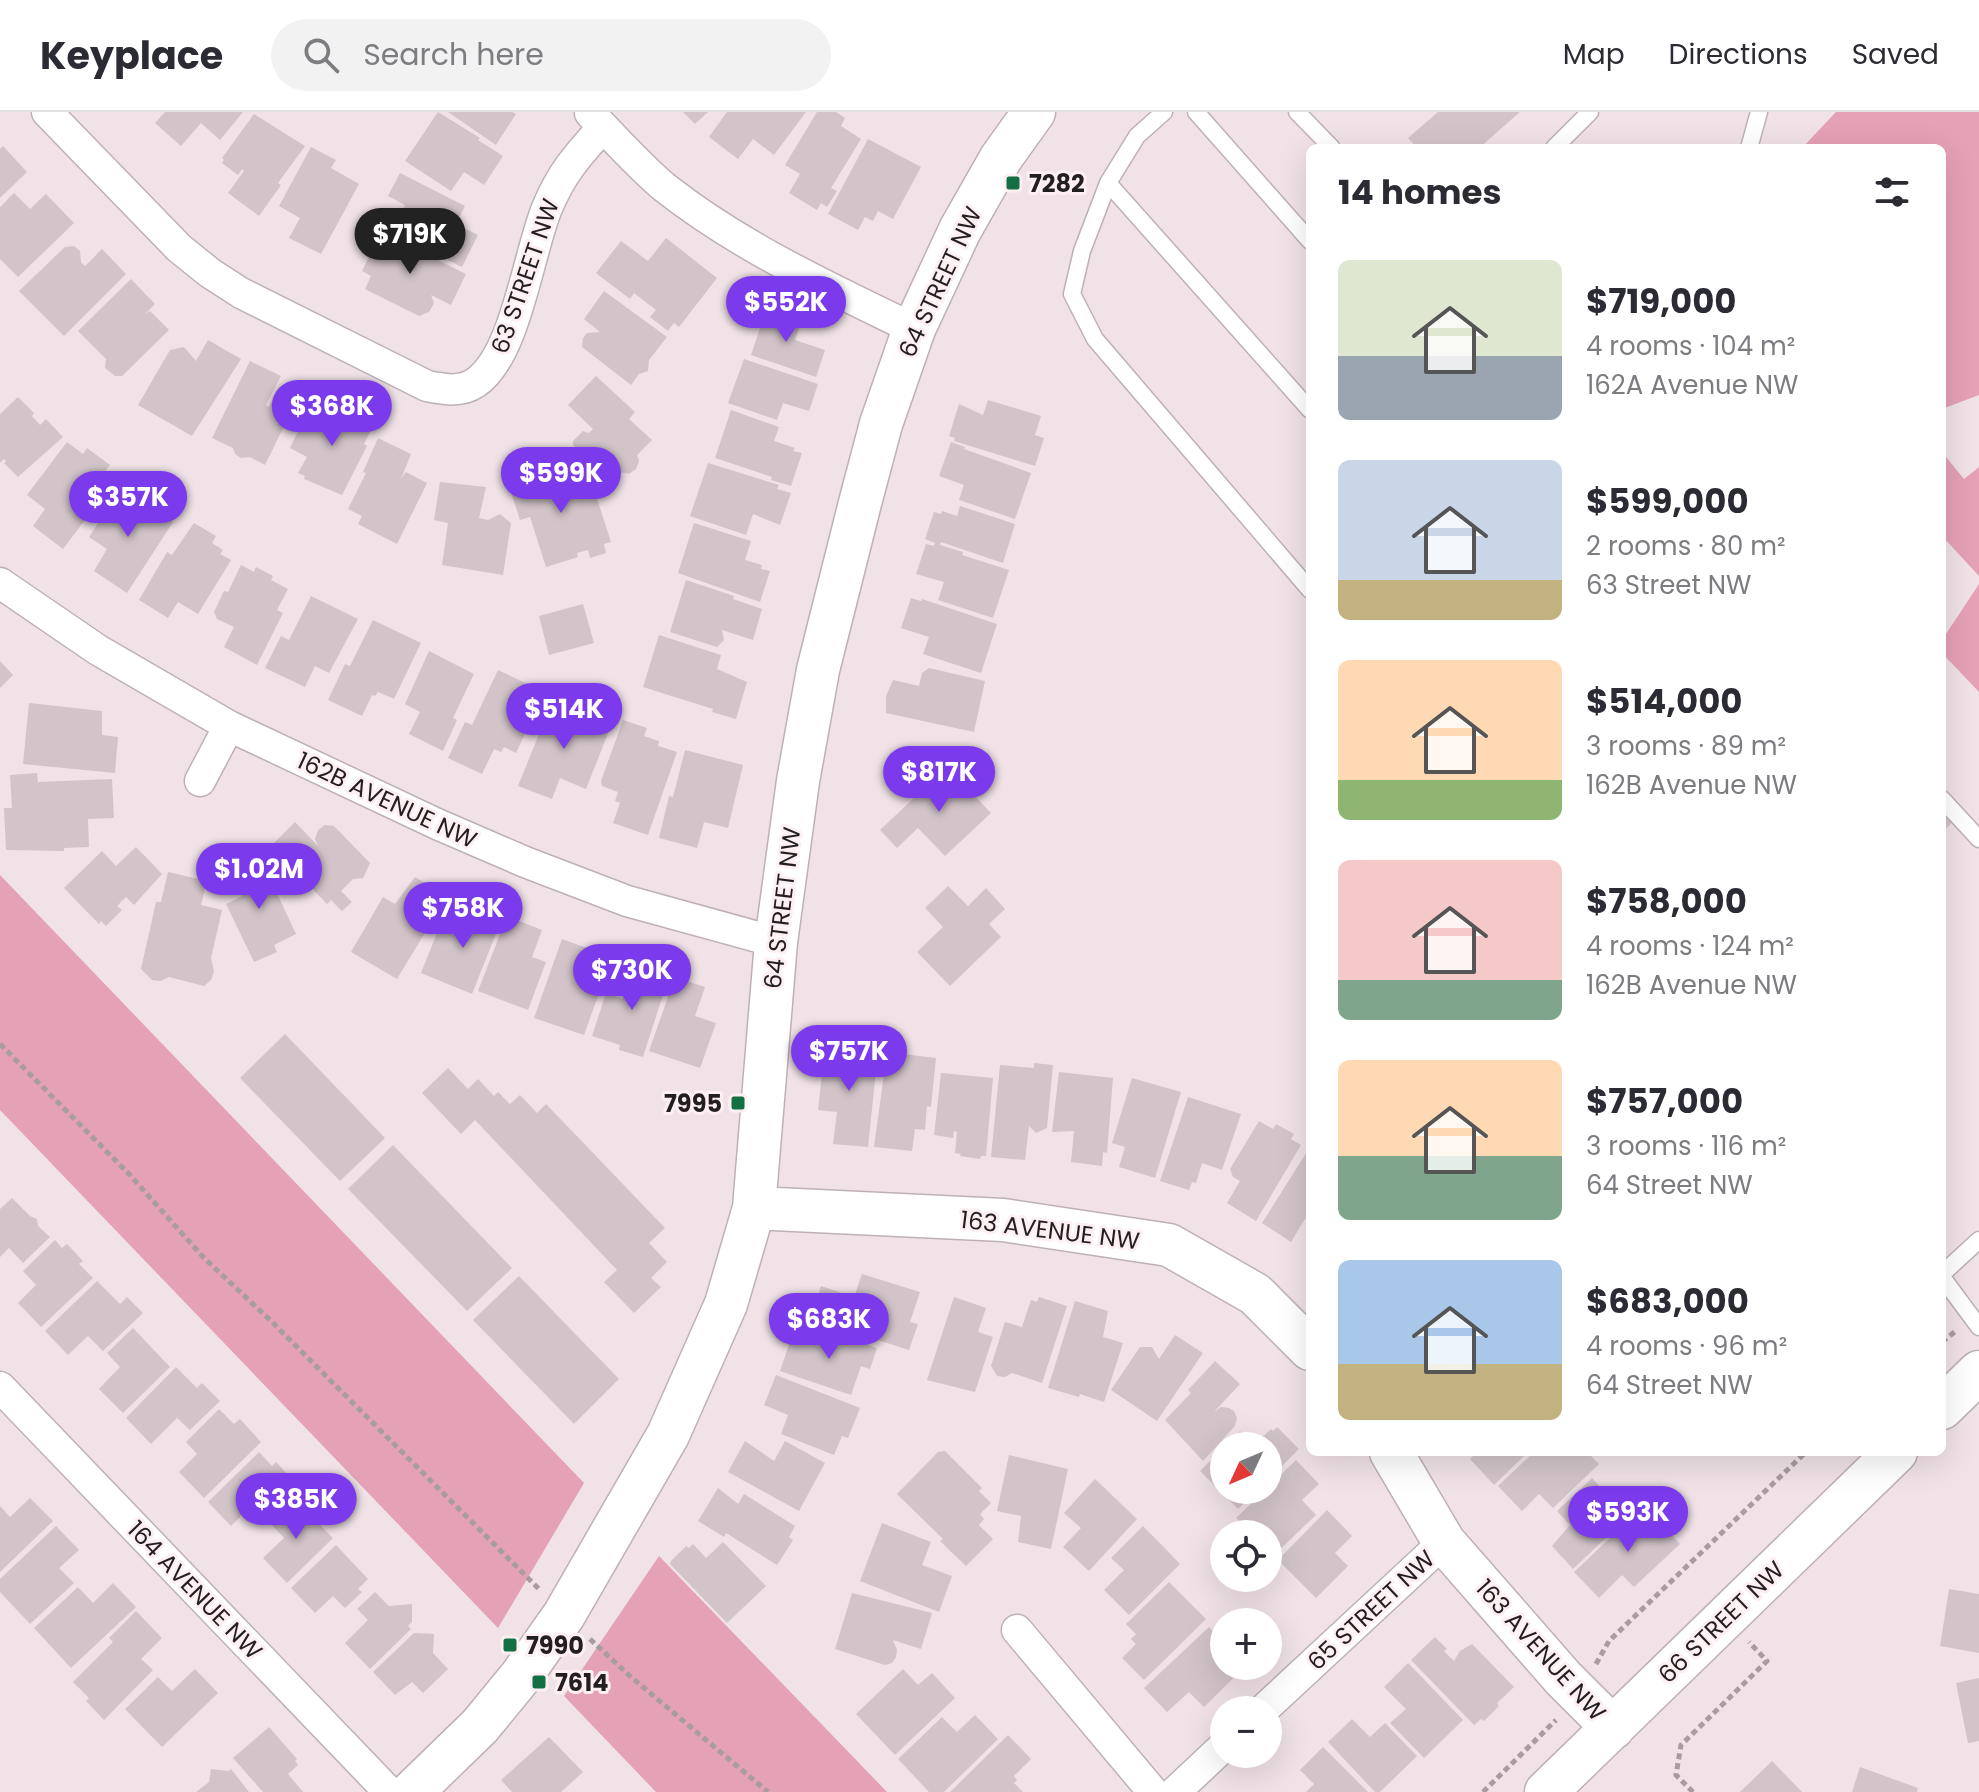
<!DOCTYPE html>
<meta charset="utf-8">
<style>
body{margin:0;font-family:Poppins,sans-serif;background:#f2f2f3;color:#2b2b33;height:100vh;display:flex;flex-direction:column;font-size:30px;white-space:nowrap}
*{box-sizing:border-box;margin:0}
p{font-size:26px;color:#7c7c81}
.icon{flex:none;width:44px;height:44px;fill:none;stroke:currentColor;stroke-width:2;stroke-linecap:round;stroke-linejoin:round}
.map{position:relative;flex:1;overflow:hidden}
.drawer{position:absolute;left:1306px;top:32px;width:640px;height:1312px;display:flex;flex-direction:column;background:#fff;border-radius:12px;box-shadow:0 8px 32px #0002}
.drawer>*{flex:none}
.needle{width:52px;rotate:226deg}
.buttons{position:absolute;left:1210px;top:1320px;display:grid;gap:16px}
.buttons a{display:grid;place-items:center;width:72px;height:72px;border-radius:50%;background:#fff;box-shadow:0 8px 32px #0002;font-size:40px}
.price{position:absolute;translate:-50% -68px;padding:0 18px;border-radius:28px;background:#7c3aed;color:#fff;font-size:26px;line-height:52px;filter:drop-shadow(0 2px 4px #0008)}
.price::after{content:'';position:absolute;left:50%;top:48px;width:24px;height:18px;margin-left:-12px;background:inherit;clip-path:polygon(0 0,100% 0,50% 100%)}
.price.active{background:#222;color:#fff}
ul{padding:0;list-style:none}
li{display:flex;align-items:center;gap:24px;height:200px;padding:0 32px}
li span{display:grid;place-items:center;flex:none;width:224px;height:160px;border-radius:12px;color:#555}
li>.icon{margin-inline-start:auto}
span .icon{width:96px;height:96px;fill:#fffc;stroke-width:1}
li b{font-size:34px}
h2{display:flex;justify-content:space-between;align-items:center;height:96px;padding:0 32px;font-size:34px}
header{display:flex;align-items:center;gap:48px;box-sizing:border-box;height:112px;padding:0 40px;background:#fff;border-bottom:2px solid #e1e1e2}
header strong{font-size:38px}
nav{display:flex;gap:44px;margin-inline-start:auto;font-size:28px}
.search{width:560px;height:72px;background:#f2f2f3;display:flex;align-items:center;gap:20px;box-sizing:border-box;padding:0 28px;border-radius:44px;color:#7c7c81;font-size:30px}
.map>svg:first-child{display:block}
.green{fill:#e5a1b6}
.building{fill:#d2c4c8}
.lines{fill:none;stroke-linecap:round;stroke-linejoin:round}
.lane-casing{stroke:#beb1b4;stroke-width:19}
.street-casing{stroke:#beb1b4;stroke-width:33}
.secondary-casing{stroke:#beb1b4;stroke-width:45}
.path{stroke:#a79c9f;stroke-width:5;stroke-dasharray:6 4;stroke-linecap:butt}
.lane{stroke:#fff;stroke-width:16}
.street{stroke:#fff;stroke-width:30}
.secondary{stroke:#fff;stroke-width:42}
.poi-dot{fill:#137045;stroke:#feeff3;stroke-width:3}
.labels{text-anchor:middle;dominant-baseline:central;stroke-width:6;stroke-linejoin:round;paint-order:stroke}
.poi-label{font-size:24px;font-weight:bold;fill:#231e20;stroke:#feeff3;text-anchor:start}
.street-label{font-size:24px;fill:#231e20;stroke:#feeff3}
</style>
<header>
<strong>Keyplace</strong>
<div class="search"><svg class="icon" aria-label="search" viewBox="0 0 24 24"><circle cx="10" cy="10" r="6"/><path d="M15 15l6 6"/></svg>Search here</div>
<nav><a>Map</a><a>Directions</a><a>Saved</a></nav>
</header>
<div class="map">
<svg width="1979" height="1680" viewBox="0 0 1979 1680">
<rect width="100%" height="100%" fill="#f0e2e6"/>
<path class="green" d="M1836,0H1979V283L1942,297V36H1802Z
M1942,340L1964,367L1979,355V464L1942,424Z
M1979,472V580L1942,541V528Z
M0,763L584,1371L498,1516L0,998Z
M659,1444L887,1680H656L564,1584Z"/>
<path class="building" d="M165,0H243L220,28L201,11L181,34L155,11Z
M438,0L480,26L478,28L503,44L484,73L464,60L451,79L405,49Z
M448,0H512L516,2L496,33Z
M683,0H708L695,12Z
M727,0H806L774,43L753,27L738,47L709,25Z
M817,0H836L845,6L841,14L861,27L831,76L837,79L827,95L821,91L817,98L789,81L800,62L785,53Z
M1438,0H1520L1479,36H1417L1408,26Z
M254,2L305,34L278,71L281,73L259,104L228,81L244,59L242,57L238,63L222,51L224,48L222,46Z
M868,27L921,55L893,107L878,99L873,109L865,105L858,118L828,102Z
M3,34L27,60L0,86V37Z
M311,35L336,48L331,56L359,72L321,142L289,126L300,106L279,94Z
M400,61L465,94L456,112L478,123L462,155L391,120L405,93L388,84Z
M14,81L30,97L46,82L74,111L18,165L0,147V95Z
M381,120L466,162L451,193L431,183L434,191L429,200L419,204L365,177L371,164L362,159Z
M666,126L717,166L679,215L674,211L668,219L650,205L656,198L634,181L630,187L596,161L621,129L648,149Z
M74,134L80,139L81,150L85,154L102,137L126,162L64,224L19,179L65,135Z
M131,167L155,192L144,203L150,199L169,218L122,264H115L105,256L106,247L78,219Z
M604,179L667,225L649,248L648,259L639,262L631,273L582,235L583,226L587,221L600,220L584,207Z
M767,195L796,205L800,213L795,228L825,238L816,265L751,243Z
M208,228L241,247L192,324L138,293L170,238L184,235L196,249Z
M744,247L818,272L809,299L783,291L777,308L728,291Z
M250,249L281,264L266,293L269,295L271,290L291,300L265,353L250,345L241,346L235,342L233,336L212,326Z
M596,264L635,300L629,307L652,328L637,343L639,349L636,357L629,362L620,360L611,370L573,333V329L583,319L589,321L593,317L568,293Z
M18,285L34,301L32,304L40,313L46,307L63,325L18,365L4,351L6,349L4,347L0,351V302Z
M988,288L1041,304L1035,323L1044,326L1035,354L954,329L955,326L949,324L959,292L983,303Z
M341,292L375,310L364,332L367,334L342,383L304,367L305,364L298,361L307,345L290,336L308,299L331,311Z
M731,298L779,315L774,329L795,336L793,339L802,341L791,374L771,368L772,365L715,346Z
M378,326L411,342L401,367L406,360L427,371L397,432L358,412L362,404L348,397L366,361L363,360Z
M67,330L83,342L87,336L110,353L83,388L94,396L63,437L33,414L45,397L27,383Z
M951,330L965,335L964,337L1031,361L1015,407L959,388L964,373L939,364Z
M556,351L564,377L591,368L611,430L604,432L606,441L590,446L588,438L577,441L578,445L546,455L530,405L520,408L508,371L523,366L522,362Z
M708,351L779,373L777,377L791,381L780,413L753,402L746,423L690,404Z
M440,370L486,375L479,406L488,408L500,402L511,411L503,463L442,453L448,411L434,408Z
M119,379L130,387L133,383L173,410L127,481L94,459L107,437L89,425Z
M960,394L1015,412L1003,451L941,430L940,433L963,440L962,443L1009,458L993,506L938,488L944,470L916,462L926,432L934,434L935,431L925,427L934,400L941,402L942,399L957,404Z
M194,411L216,424L212,431L223,438L220,442L231,448L198,502L178,490L168,506L139,488L167,440L172,443Z
M694,411L751,429L745,448L762,453L761,457L770,459L760,490L678,461Z
M241,453L254,460L256,455L273,464L271,468L288,477L277,498L283,501L257,553L224,535L234,515L217,507L214,500L224,479L228,480Z
M686,468L734,484L733,487L762,497L753,528L722,518L724,528L717,535L670,520Z
M311,484L358,507L329,561L315,554L305,575L265,556L281,524L289,528Z
M911,486L921,489L922,487L997,512L981,561L923,542L929,525L901,516Z
M583,492L594,531L549,543L539,504Z
M373,508L421,531L394,587L378,580L375,584L372,583L362,604L328,588L345,552L350,554Z
M659,523L721,543L717,557L747,570L736,607L712,600L713,597L643,575Z
M429,539L474,562L453,606L457,608L443,639L409,622L420,600L405,592Z
M0,549L13,563L0,576Z
M929,556L985,569L974,620L886,601V584L893,568L919,574L922,561Z
M498,558L545,580L516,641L504,635L501,640L494,637L482,662L448,646L465,610L472,613Z
M552,590L611,614L586,677L560,666L552,687L518,674Z
M29,591L102,599V623L118,625L115,661L23,652Z
M623,608L647,616L644,624L659,629L658,634L677,640L648,723L613,711L620,691L615,689L618,680L602,674L601,669Z
M685,638L743,653L728,716L704,710L697,736L659,726L669,684L673,685Z
M947,655L991,701L945,744L918,716L897,736L880,718Z
M37,661L38,670L112,667L114,706L88,707L89,735L64,736V739L6,738L4,696H12L10,663Z
M1942,696L1954,709L1942,720Z
M295,710L318,734L315,727L318,718L325,713L334,714L370,751L363,766L353,767L341,779L352,790L342,799L331,788L327,792L271,734Z
M136,735L162,762L134,793L126,785L117,794L122,798L106,814L101,809L99,812L64,776L102,739L116,754Z
M260,745L296,822L274,833L277,840L254,850L226,792L242,784L230,759Z
M168,760L207,769L201,793L222,798L211,846L214,860L211,868L204,874L169,865L161,869L152,868L141,857L156,790H161Z
M415,765L447,784L397,867L351,840L383,785L395,792Z
M948,774L968,794L986,776L1005,797L989,812L1001,825L950,874L917,840L943,815L925,796Z
M470,790L503,804L472,882L421,861L439,816L458,822Z
M507,804L542,818L532,845L546,850L528,898L478,879Z
M562,827L595,839L585,867L602,873L584,923L534,906Z
M635,852L669,864L643,945L619,938L620,933L592,924L606,881L623,887Z
M675,865L705,875L695,904L716,911L700,956L649,939Z
M285,922L385,1026L340,1069L240,966Z
M825,935L878,940L868,1035L833,1032L837,1000L818,998Z
M887,940L936,946L931,995L927,994L925,1018L915,1017L912,1039L874,1035Z
M1034,951L1053,953L1047,1016L1036,1021L1029,1014L1025,1048L991,1045L1000,953L1034,956Z
M448,956L468,977L478,967L494,984L498,980L510,992L520,983L537,1001L546,992L665,1116L649,1131L667,1150L651,1166L661,1175L634,1201L604,1170L617,1158L475,1008L461,1022L422,981Z
M1059,960L1113,966L1107,1041L1103,1040L1102,1054L1071,1050L1074,1019L1052,1020Z
M941,961L993,966L986,1044H981L980,1047L960,1044L961,1042L955,1041L957,1020L954,1019L953,1026L934,1023Z
M1132,966L1181,980L1155,1066L1119,1055L1125,1035L1112,1031Z
M1188,985L1241,1002L1222,1058L1202,1051L1196,1071L1192,1070L1189,1078L1160,1069Z
M1259,1009L1273,1017L1276,1012L1294,1022L1291,1027L1301,1033L1256,1109L1227,1091L1240,1069L1233,1065L1230,1057Z
M393,1033L512,1156L467,1199L348,1077Z
M1310,1035V1110L1305,1107L1291,1130L1262,1111Z
M12,1086L30,1104L37,1107L38,1114L50,1125L23,1151L9,1136L0,1145V1097Z
M55,1128L62,1136L67,1132L83,1149L79,1152L93,1166L41,1215L18,1191L36,1173L23,1159Z
M862,1162L920,1180L910,1210L918,1212L909,1238L811,1207L821,1174L854,1185Z
M519,1164L619,1267L574,1312L473,1208Z
M97,1169L120,1192L127,1185L143,1201L103,1239L88,1224L68,1243L45,1219Z
M954,1185L986,1196L978,1220L993,1225L975,1280L927,1268Z
M1039,1185L1067,1194L1042,1271L1012,1261L1005,1265L997,1264L991,1254L1005,1210L1022,1215L1031,1188L1037,1190Z
M1075,1189L1108,1199L1103,1225L1123,1231L1104,1290L1080,1282L1079,1285L1048,1276Z
M133,1216L170,1255L123,1301L99,1277L120,1255L107,1241Z
M816,1216L877,1236L870,1257L861,1254L851,1283L780,1259L791,1227L810,1233Z
M1175,1223L1203,1241L1157,1309L1111,1278L1140,1235H1152L1159,1247Z
M1215,1249L1240,1272L1214,1300L1221,1295L1229,1296L1234,1299L1237,1306L1235,1314L1203,1349L1165,1308L1191,1281L1188,1278Z
M176,1255L197,1276L202,1271L220,1289L190,1318L177,1306L151,1332L126,1306Z
M776,1263L860,1296L848,1326L842,1324L834,1343L781,1322L788,1303L764,1293Z
M219,1297L234,1312L240,1307L261,1330L204,1386L179,1360L197,1342L186,1330Z
M1277,1315L1299,1337L1268,1368V1334H1225L1240,1319L1254,1333L1271,1317L1273,1319Z
M745,1329L774,1349L785,1329L825,1351L799,1399L728,1360Z
M1224,1335V1378H1258L1238,1397L1200,1359Z
M945,1339L982,1376L979,1379L991,1391L980,1402L984,1407L979,1413L993,1427L966,1454L940,1429L943,1427L897,1382L938,1340Z
M259,1340L272,1354L276,1350L292,1367L288,1371L297,1379L266,1409L251,1394L231,1414L208,1390Z
M1477,1340H1528L1494,1373L1470,1347Z
M1534,1340H1587L1599,1352L1553,1396L1539,1382L1522,1399L1498,1374Z
M1009,1343L1068,1357L1051,1437L1018,1430L1021,1404L997,1399Z
M1296,1348L1319,1372L1302,1388L1316,1403L1273,1444L1268,1439V1422H1252L1236,1406L1265,1378H1268V1375Z
M1592,1366L1628,1405L1573,1457L1552,1434L1570,1413L1557,1399Z
M1095,1367L1137,1407L1089,1459L1063,1435L1081,1416L1064,1401Z
M718,1376L738,1392L744,1382L795,1414L789,1425L793,1428L777,1453L726,1421L724,1425L698,1409Z
M30,1386L53,1409L0,1460V1394L10,1405Z
M296,1388L309,1402L315,1403L317,1410L333,1426L287,1471L263,1446L284,1426L271,1412Z
M1644,1394L1680,1432L1634,1475L1622,1463L1599,1486L1574,1460Z
M1327,1398L1352,1424L1335,1441L1348,1454L1316,1486L1278,1448Z
M882,1411L931,1430L922,1453L952,1464L939,1500L860,1469Z
M56,1414L79,1438L59,1456L74,1471L30,1512L0,1480V1467Z
M1143,1414L1180,1452L1129,1503L1104,1478L1124,1458L1111,1446Z
M723,1430L766,1474L727,1511L670,1452L671,1449L686,1434L689,1436L693,1432L706,1446Z
M336,1433L368,1467L358,1477L362,1480L345,1496L333,1484L315,1501L291,1476Z
M1169,1470L1206,1507L1144,1568L1122,1546L1136,1532L1131,1527L1136,1522L1126,1512Z
M113,1471L136,1495L71,1556L34,1516L78,1475L93,1491Z
M1949,1477L1979,1482V1541L1940,1534Z
M375,1480L389,1494L412,1492V1510L408,1514L411,1517L370,1557L345,1531L368,1508L357,1497Z
M852,1481L932,1501L921,1537L893,1528L897,1538L896,1545L892,1551L885,1553L835,1537Z
M136,1499L162,1526L141,1547L153,1558L104,1608L86,1589L89,1586L73,1570L113,1530L109,1526Z
M1209,1515L1224,1531V1554H1246L1204,1595L1189,1580L1167,1600L1144,1576Z
M414,1521L434,1522L433,1541L448,1557L423,1581L412,1570L395,1583L373,1560Z
M1435,1525L1447,1537L1444,1539L1454,1549L1460,1539L1472,1532L1514,1575L1497,1591L1499,1594L1484,1609L1481,1607L1474,1613L1411,1548Z
M1408,1551L1463,1608L1424,1646L1390,1611L1406,1597L1384,1575Z
M195,1557L218,1581L162,1635L125,1597L158,1565L172,1579Z
M903,1557L918,1573L932,1561L955,1586L895,1643L856,1602Z
M1979,1566V1629L1968,1631L1956,1571Z
M975,1603L998,1627L944,1680H929L898,1647L942,1605L957,1620Z
M1352,1607L1370,1625L1385,1611L1417,1644L1380,1680H1375L1328,1630Z
M269,1615L297,1647L295,1649L298,1653L288,1662L303,1680H263L233,1646Z
M1008,1623L1031,1647L1014,1664L1017,1668L1014,1671L1023,1680H950Z
M549,1625L583,1660L561,1680H512L501,1668Z
M1323,1635L1368,1680H1306L1314,1672L1300,1658Z
M1772,1649L1802,1680H1740Z
M1860,1655L1918,1676L1917,1680H1852Z
M211,1657L228,1659L231,1657L249,1680H196L209,1670Z"/>
<g class="lines">
<defs>
<path id="lane" d="M1164,0L1137,24L1108,71L1082,139L1072,182L1095,227L1310,478
M1196,0L1310,129
M1297,0L1332,36
M1554,36L1590,0
M1749,36L1759,0
M1108,71L1310,298
M1942,687L1979,727
M1942,1162L1979,1128
M1942,1165L1979,1215"/>
<path id="street" d="M47,0L179,136L210,161L241,181L427,274C442,277 460,281 475,271C516,244 528,142 547,96C562,60 578,43 603,15
M590,1C614,26 638,53 664,75C740,135 828,175 914,217
M0,471L98,538L229,614L437,712L525,750L627,789L776,830
M200,669L229,614
M0,1275L389,1680
M1017,1518L1153,1680
M1263,1598L1444,1430
M1175,1680L1224,1634"/>
<path id="secondary" d="M754,1096L1003,1108L1169,1133L1255,1182L1310,1237
M1942,1296L1979,1260
M1391,1340L1444,1430L1563,1566L1613,1616
M412,1680L480,1614L521,1564L564,1503L668,1323L726,1192L754,1096L776,830L798,669L818,558L860,391L881,312L914,217L960,118L1001,46L1034,0
M1546,1680L1896,1340"/>
</defs>
<use href="#lane" class="lane-casing"/>
<use href="#street" class="street-casing"/>
<use href="#secondary" class="secondary-casing"/>
<path class="path" d="M0,932L129,1062L204,1146L269,1207L540,1478
M1942,1230L1957,1218
M590,1527L631,1565L768,1680
M1596,1552L1609,1529L1806,1340
M1483,1680L1556,1608
M1693,1680L1676,1663L1681,1633L1767,1549L1749,1530"/>
<use href="#lane" class="lane"/>
<use href="#street" class="street"/>
<use href="#secondary" class="secondary"/>
</g>
<g class="poi-dot">
<rect x="1005" y="63" width="16" height="16" rx="4"/>
<rect x="730" y="983" width="16" height="16" rx="4"/>
<rect x="502" y="1525" width="16" height="16" rx="4"/>
<rect x="531" y="1562" width="16" height="16" rx="4"/>
</g>
<g class="labels">
<g class="poi-label">
<text x="1029" y="71">7282</text>
<text x="722" y="991" text-anchor="end">7995</text>
<text x="526" y="1533">7990</text>
<text x="555" y="1570">7614</text>
</g>
<g class="street-label">
<text transform="translate(525 164) rotate(-71)">63 STREET NW</text>
<text transform="translate(940 170) rotate(-65)">64 STREET NW</text>
<text transform="translate(387 688) rotate(25)">162B AVENUE NW</text>
<text transform="translate(782 796) rotate(-83)">64 STREET NW</text>
<text transform="translate(1050 1118) rotate(7)">163 AVENUE NW</text>
<text transform="translate(195 1478) rotate(46)">164 AVENUE NW</text>
<text transform="translate(1371 1498) rotate(-43)">65 STREET NW</text>
<text transform="translate(1721 1510) rotate(-44)">66 STREET NW</text>
<text transform="translate(1541 1538) rotate(48)">163 AVENUE NW</text>
</g>
</g>
</svg>
<div class="buttons">
<a><svg class="needle" viewBox="-14 -14 28 28"><path d="M0-13l5 13h-10z" fill="#e53935"/><path d="M0 13l5-13h-10z" fill="#7c7c81"/></svg></a>
<a><svg class="icon" aria-label="locate" viewBox="0 0 24 24"><circle cx="12" cy="12" r="6"/><path d="M12 2v4M12 18v4M2 12h4M18 12h4"/></svg></a>
<a>+</a>
<a>−</a>
</div>
<b class="price active" style="left:410px;top:164px">$719K</b>
<b class="price" style="left:786px;top:232px">$552K</b>
<b class="price" style="left:332px;top:336px">$368K</b>
<b class="price" style="left:561px;top:403px">$599K</b>
<b class="price" style="left:128px;top:427px">$357K</b>
<b class="price" style="left:564px;top:639px">$514K</b>
<b class="price" style="left:939px;top:702px">$817K</b>
<b class="price" style="left:259px;top:799px">$1.02M</b>
<b class="price" style="left:463px;top:838px">$758K</b>
<b class="price" style="left:632px;top:900px">$730K</b>
<b class="price" style="left:849px;top:981px">$757K</b>
<b class="price" style="left:829px;top:1249px">$683K</b>
<b class="price" style="left:296px;top:1429px">$385K</b>
<b class="price" style="left:1628px;top:1442px">$593K</b>
<section class="drawer">
<h2>14 homes<svg class="icon" aria-label="filters" viewBox="0 0 24 24"><path d="M4 7h16M4 17h16"/><circle cx="9" cy="7" r="2"/><circle cx="15" cy="17" r="2"/></svg></h2>
<ul>
<li><span style="background:linear-gradient(#dfe7d0 60%,#9aa5b1 0)"><svg class="icon" aria-label="home" viewBox="0 0 24 24"><path d="M3 11l9-7 9 7M6 9v11h12V9"/></svg></span><div><b>$719,000</b><p>4 rooms · 104 m²</p><p>162A Avenue NW</p></div></li>
<li><span style="background:linear-gradient(#c9d6e8 75%,#c2b280 0)"><svg class="icon" aria-label="home" viewBox="0 0 24 24"><path d="M3 11l9-7 9 7M6 9v11h12V9"/></svg></span><div><b>$599,000</b><p>2 rooms · 80 m²</p><p>63 Street NW</p></div></li>
<li><span style="background:linear-gradient(#ffd9b3 75%,#8fb573 0)"><svg class="icon" aria-label="home" viewBox="0 0 24 24"><path d="M3 11l9-7 9 7M6 9v11h12V9"/></svg></span><div><b>$514,000</b><p>3 rooms · 89 m²</p><p>162B Avenue NW</p></div></li>
<li><span style="background:linear-gradient(#f6c9c9 75%,#7fa58c 0)"><svg class="icon" aria-label="home" viewBox="0 0 24 24"><path d="M3 11l9-7 9 7M6 9v11h12V9"/></svg></span><div><b>$758,000</b><p>4 rooms · 124 m²</p><p>162B Avenue NW</p></div></li>
<li><span style="background:linear-gradient(#ffd9b3 60%,#7fa58c 0)"><svg class="icon" aria-label="home" viewBox="0 0 24 24"><path d="M3 11l9-7 9 7M6 9v11h12V9"/></svg></span><div><b>$757,000</b><p>3 rooms · 116 m²</p><p>64 Street NW</p></div></li>
<li><span style="background:linear-gradient(#a9c7e8 65%,#c2b280 0)"><svg class="icon" aria-label="home" viewBox="0 0 24 24"><path d="M3 11l9-7 9 7M6 9v11h12V9"/></svg></span><div><b>$683,000</b><p>4 rooms · 96 m²</p><p>64 Street NW</p></div></li>
</ul>
</section>
</div>
